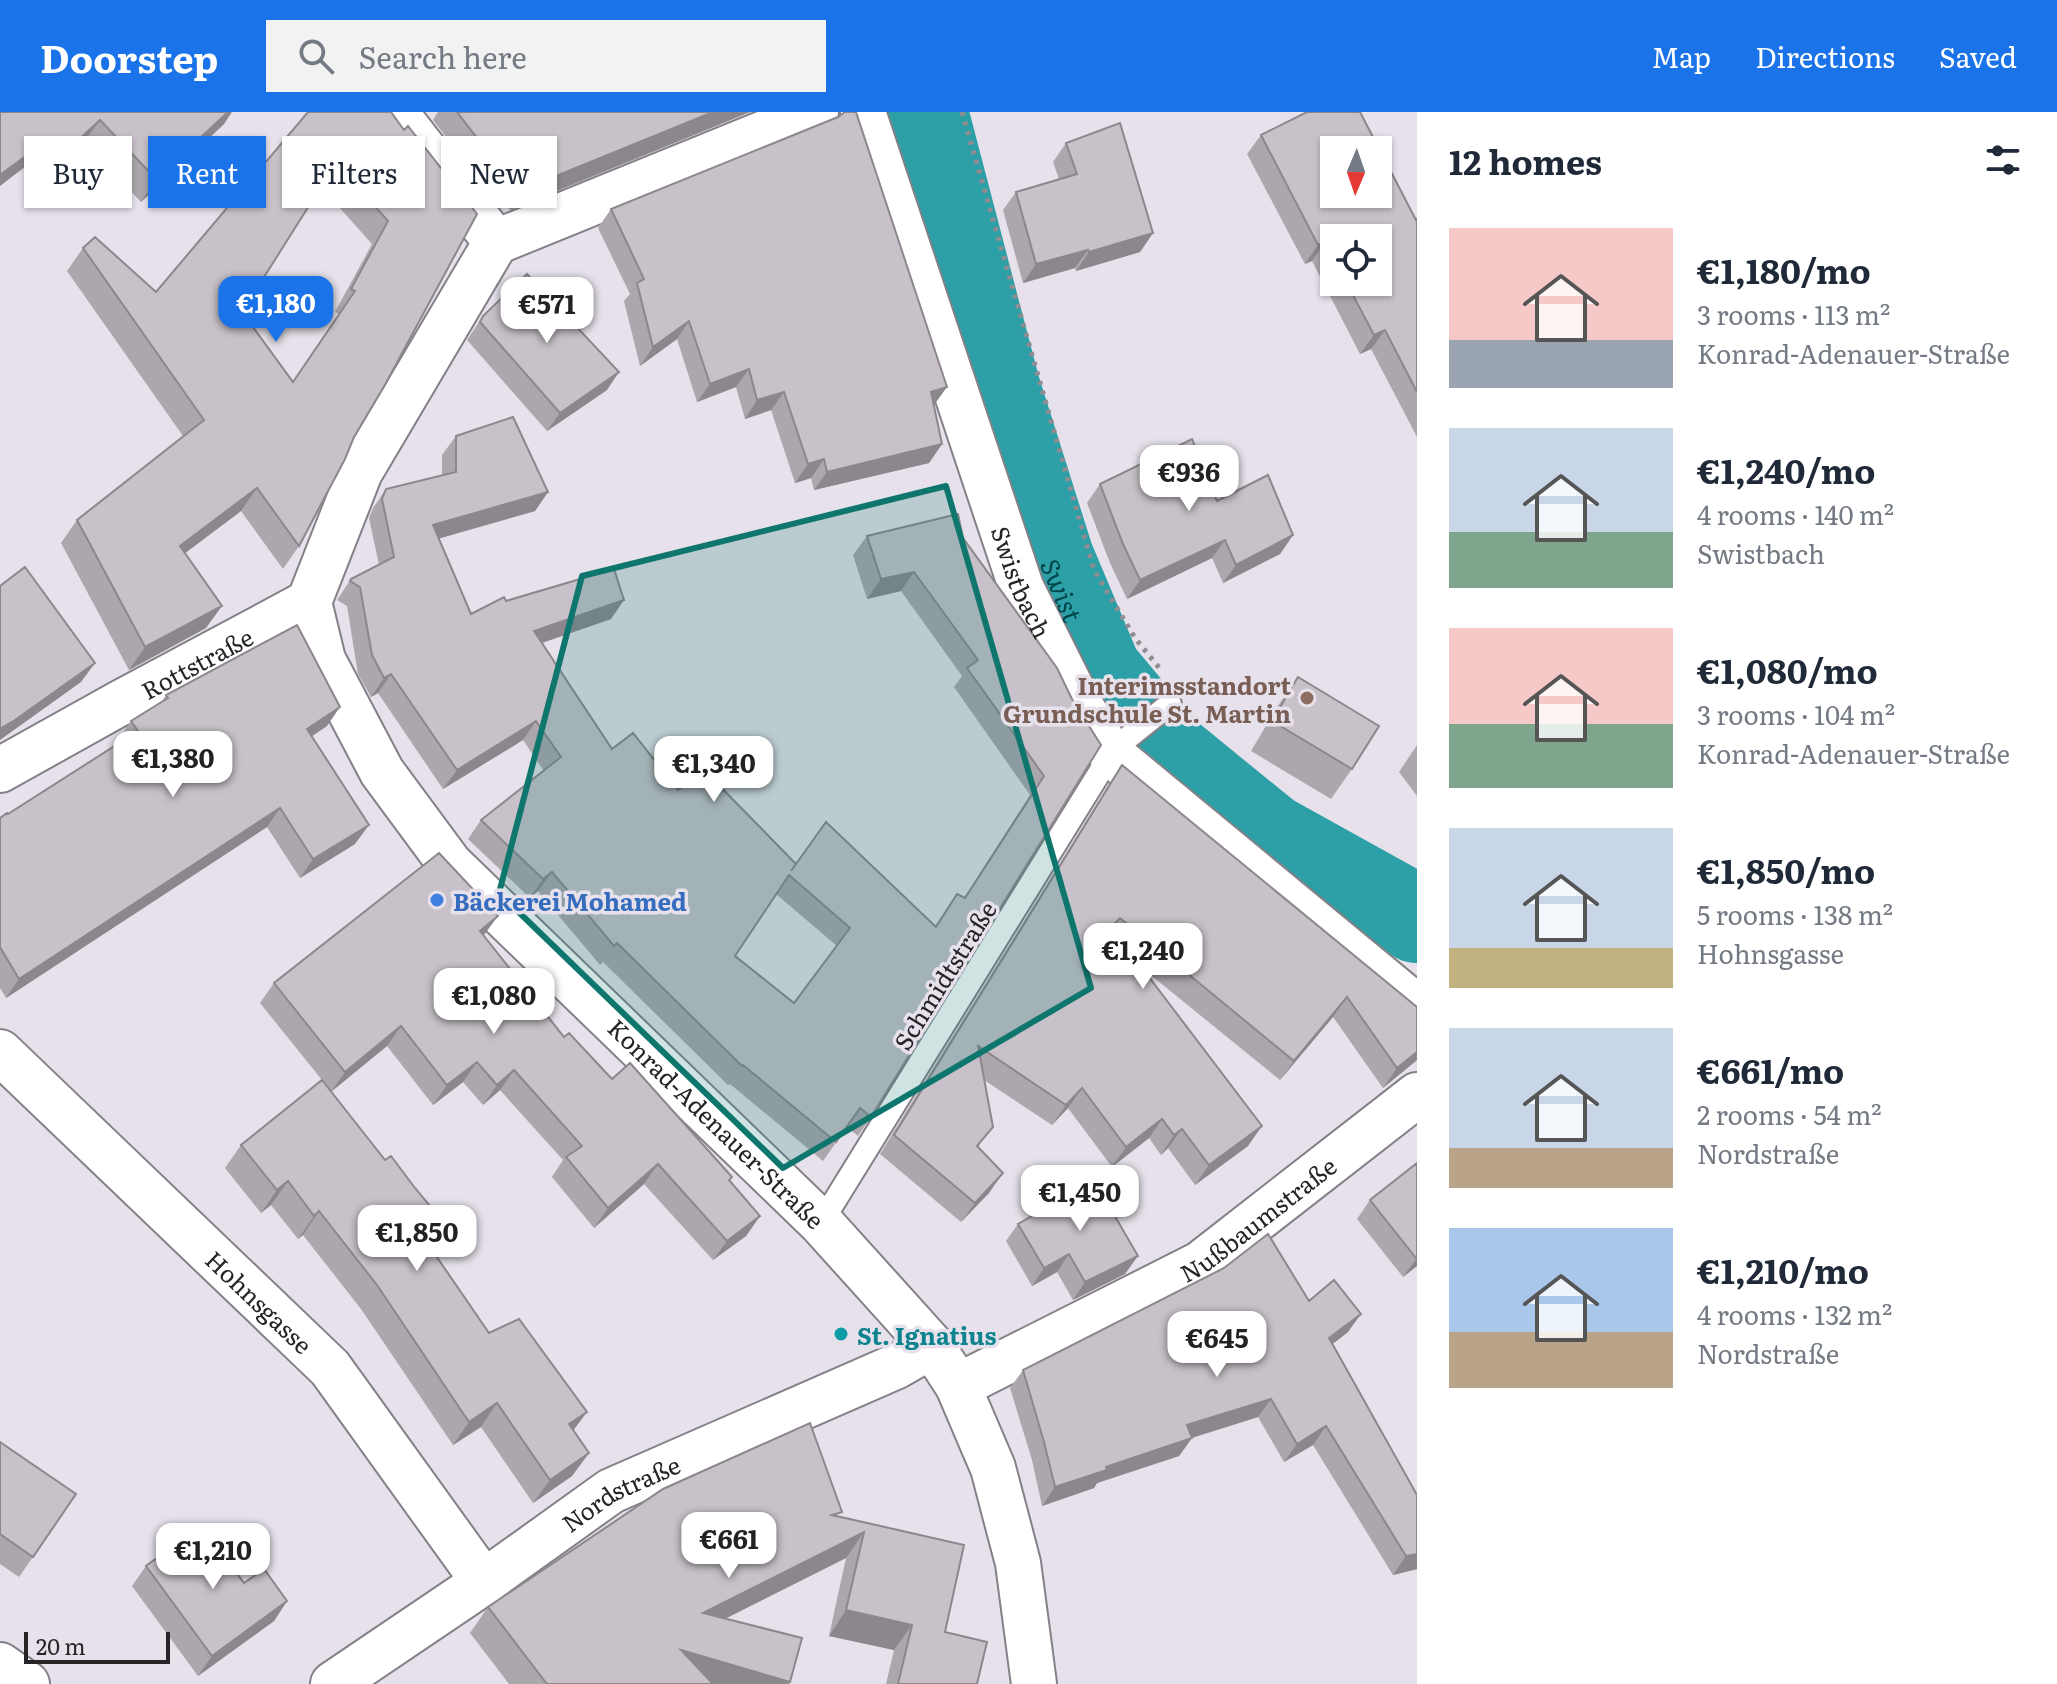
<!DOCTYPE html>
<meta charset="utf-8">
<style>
body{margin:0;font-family:Literata,serif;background:#f2f2f3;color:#1f2937;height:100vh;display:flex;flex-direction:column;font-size:30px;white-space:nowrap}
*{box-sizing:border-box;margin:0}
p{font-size:26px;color:#747a83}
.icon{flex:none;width:44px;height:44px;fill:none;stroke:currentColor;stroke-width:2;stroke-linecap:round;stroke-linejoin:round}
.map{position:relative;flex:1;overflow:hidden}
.details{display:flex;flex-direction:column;background:#fff;width:640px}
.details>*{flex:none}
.hud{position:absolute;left:24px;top:24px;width:760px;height:72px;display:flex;gap:16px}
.needle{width:52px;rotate:182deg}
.fabs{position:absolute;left:1320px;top:24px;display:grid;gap:16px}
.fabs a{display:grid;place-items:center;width:72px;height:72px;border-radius:0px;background:#fff;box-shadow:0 2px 6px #0004;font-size:40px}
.scale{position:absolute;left:24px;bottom:20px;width:146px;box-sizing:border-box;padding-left:8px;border:4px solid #262427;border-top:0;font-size:22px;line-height:28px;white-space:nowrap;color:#262427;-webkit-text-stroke:6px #e6e1ea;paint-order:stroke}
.price{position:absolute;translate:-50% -68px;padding:0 18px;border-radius:16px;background:#fff;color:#222;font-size:26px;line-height:52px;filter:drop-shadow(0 2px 4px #0008)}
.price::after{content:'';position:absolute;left:50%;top:48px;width:24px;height:18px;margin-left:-12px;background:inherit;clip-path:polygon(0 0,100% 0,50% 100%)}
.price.active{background:#1a73e8;color:#fff}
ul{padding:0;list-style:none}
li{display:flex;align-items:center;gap:24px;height:200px;padding:0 32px}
li span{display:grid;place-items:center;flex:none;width:224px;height:160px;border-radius:0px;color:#555}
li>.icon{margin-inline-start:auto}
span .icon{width:96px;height:96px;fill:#fffc;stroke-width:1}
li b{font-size:34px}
h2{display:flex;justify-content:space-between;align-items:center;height:96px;padding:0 32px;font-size:34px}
.tag{padding:0 28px;border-radius:0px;background:#fff;box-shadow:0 2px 6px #0004;font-size:28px;line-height:72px}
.tag.active{background:#1a73e8;color:#fff}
header{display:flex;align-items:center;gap:48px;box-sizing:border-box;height:112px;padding:0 40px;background:#1a73e8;color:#fff}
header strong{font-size:38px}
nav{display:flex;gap:44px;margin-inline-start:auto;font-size:28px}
.search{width:560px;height:72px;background:#f2f2f3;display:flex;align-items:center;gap:20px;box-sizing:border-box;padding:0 28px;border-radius:0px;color:#747a83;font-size:30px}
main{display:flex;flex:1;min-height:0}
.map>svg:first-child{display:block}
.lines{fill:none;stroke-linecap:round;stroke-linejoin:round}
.river{stroke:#2ca0a6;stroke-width:88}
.service-casing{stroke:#848088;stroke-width:26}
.minor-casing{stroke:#848088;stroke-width:48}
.secondary-casing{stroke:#848088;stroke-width:48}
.path{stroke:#908c92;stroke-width:5;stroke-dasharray:4 6;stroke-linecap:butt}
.service{stroke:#fff;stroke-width:22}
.minor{stroke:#fff;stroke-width:44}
.secondary{stroke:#fff;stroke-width:44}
.wall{fill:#aca6ad;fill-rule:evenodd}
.shaded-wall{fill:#8c878d}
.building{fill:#c8c1c9;stroke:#8c878d;stroke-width:2;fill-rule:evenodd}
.marked{fill:#0f766e;fill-opacity:0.2;stroke:#0f766e;stroke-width:6;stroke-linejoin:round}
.education-dot{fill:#8d6e63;stroke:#e6e1ea;stroke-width:3}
.shop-dot{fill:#3f7fe0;stroke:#e6e1ea;stroke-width:3}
.culture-dot{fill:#0f9aa8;stroke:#e6e1ea;stroke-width:3}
.labels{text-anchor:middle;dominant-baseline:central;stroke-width:7;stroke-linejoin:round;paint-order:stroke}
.street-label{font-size:24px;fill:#262427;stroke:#e6e1ea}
.education-label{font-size:24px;font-weight:bold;fill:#785e54;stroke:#e6e1ea;text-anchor:end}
.shop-label{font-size:24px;font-weight:bold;fill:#366cbe;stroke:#e6e1ea;text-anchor:start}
.culture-label{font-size:24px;font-weight:bold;fill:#0d838f;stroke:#e6e1ea;text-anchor:start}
.water-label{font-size:26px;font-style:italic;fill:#00464a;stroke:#e6e1ea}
</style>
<header>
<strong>Doorstep</strong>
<div class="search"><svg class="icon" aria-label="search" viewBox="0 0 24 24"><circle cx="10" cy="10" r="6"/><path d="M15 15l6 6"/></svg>Search here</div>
<nav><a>Map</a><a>Directions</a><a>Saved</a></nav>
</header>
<main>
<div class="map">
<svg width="1417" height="1572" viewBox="0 0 1417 1572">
<rect width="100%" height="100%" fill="#e6e1ea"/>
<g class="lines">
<path class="river" id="s1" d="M924,0L996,275L1050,446L1098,560L1167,642L1269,725L1417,807"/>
<defs>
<path id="service" d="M1120,632L1170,592
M821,1111L1111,642"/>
<g id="minor">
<path id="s2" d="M863,0L1021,475L1080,593L1111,642L1417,895"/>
<path d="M496,130L816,0"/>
<path id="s3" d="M0,658L122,590L309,490"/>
<path id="s4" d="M0,940L330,1256L484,1470"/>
<path id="s5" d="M958,1274L1200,1152L1417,983"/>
<path d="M0,1553L27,1572"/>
<path id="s6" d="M333,1572L484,1470L611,1379L897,1254L932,1234"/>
</g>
<g id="secondary">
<path id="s7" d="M395,0L496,130L360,360L309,490L323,548L382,660L450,752L821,1111L932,1234L958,1274L993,1356L1018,1451L1034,1572"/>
</g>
</defs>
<use href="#service" class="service-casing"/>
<use href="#minor" class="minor-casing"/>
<use href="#secondary" class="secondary-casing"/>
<path class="path" d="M962,0L1094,458L1135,526L1161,558"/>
<use href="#service" class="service"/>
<use href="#minor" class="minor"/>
<use href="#secondary" class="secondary"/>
</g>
<path class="wall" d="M0,0L224,12L141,90L84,30L45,66L30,51Z
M308,0L404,18L354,325L299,434L283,457L241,399L185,441L206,516L129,558L61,431L77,408L183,324L67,159L83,136L156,180ZM321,75L372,132L335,200L339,202L293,270L242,200Z
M438,0H750L510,98L490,71L487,77L433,8Z
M1261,23L1416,108L1417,107V325L1371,237L1360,242L1312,149L1305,152L1247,42ZM1334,126L1378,170H1334Z
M1066,31L1153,121L1140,140L1076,159L1075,156L1023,171L1003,98L1016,80L1059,67L1053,50Z
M611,97L934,293L942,332L929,351L814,378L811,366L795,371L771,298L745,307L736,275L697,290L677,227L640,254L624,189L630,182L598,116Z
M483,204L607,278L547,319L467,228Z
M456,324L548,380L535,399L439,426L471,502L506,489L611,507L542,531L612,637L796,752L935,814L957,782L964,786L1030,683L954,575L962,564L901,479L867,487L853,443L867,424L963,426L1072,587L1101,633L871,1005L858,1024L847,1015L823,1049L730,972L728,973L603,850L600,853L538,779L530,786L468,727L481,708L544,659L523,628L443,677L378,581L371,585L358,562L347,494L337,488L351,467L379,453L369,406L373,396L386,377L442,363V343ZM776,782L837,834L794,891L735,844Z
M1100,372L1217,389L1293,423L1280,442L1223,471L1212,446L1127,487L1110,451L1087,391Z
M1298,565L1352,657L1331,687L1251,639L1277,595Z
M166,583L327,614L312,624L355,732L300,766L267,715L6,886L0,876V706L8,702L120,631L118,628L131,609L161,591Z
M1417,633V684L1399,660Z
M1122,653L1417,948L1383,976L1333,905L1280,968L1142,856L1248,1034L1195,1073L1168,1036L1161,1043L1149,1026L1112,1055L1068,996L1052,1013L984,968L979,1036L989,1081L961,1110L880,1042L1109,672Z
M484,824L564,925L729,1069L760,1104L746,1124L713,1148L644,1072L594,1116L552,1065L563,1048L500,978L483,993L463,970L433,993L387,934L331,979L385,1048L415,1076L454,1123L438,1146L489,1221L573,1319L589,1341L572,1364L533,1391L481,1315L453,1333L361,1197L303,1123L298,1127L271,1093L261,1101L225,1056L241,1033L322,968L260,891L274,871Z
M1417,1051V1154L1403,1165L1357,1107L1370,1088Z
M1018,1112L1125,1162L1073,1188L1057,1160L1032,1174L1006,1129Z
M1309,1189L1348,1220L1332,1232L1417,1457L1393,1463L1313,1333L1284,1350L1258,1305L1192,1326L1179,1344L1097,1371L1094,1376L1042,1394L1032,1348L1010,1276L1023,1258Z
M0,1330L76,1382L19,1465L0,1452Z
M838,1405L964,1433L945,1520L977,1572H886L894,1538L829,1524L846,1446L725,1506L789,1572H509L470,1521L488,1495Z
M146,1454L244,1471L287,1489L274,1509L198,1564L132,1474Z"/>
<path class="shaded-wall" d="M228,0H232L224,12L141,90L156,67Z
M713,0H750L510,98L524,77Z
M100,8L84,30L45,66L61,44Z
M46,29L30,51L0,74V63Z
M1153,121L1140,140L1076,159L1089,140Z
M1326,129L1312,149L1305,152L1318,133Z
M1088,138L1075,156L1023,171L1036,152Z
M689,209L677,227L640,254L653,235Z
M1385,218L1371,237L1360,242L1374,223Z
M749,257L736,275L697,290L710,272Z
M619,260L607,278L547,319L560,301Z
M947,275L934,293L918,298L931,280Z
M784,280L771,298L745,307L757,288Z
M942,332L929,351L814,378L827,360Z
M824,347L811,366L795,371L808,352Z
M257,376L241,399L164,457L180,434Z
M548,380L535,399L420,432L433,413Z
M1293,423L1280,442L1223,471L1236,453Z
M1225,428L1212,446L1127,487L1140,468Z
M914,460L901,479L867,487L881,467Z
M624,488L611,507L521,538L534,519Z
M222,494L206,516L129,558L145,535Z
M95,551L81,570L0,628V617Z
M391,562L378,581L371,585L384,566Z
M340,595L327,614L294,636L307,617Z
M536,609L523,628L443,677L457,658Z
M280,696L267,715L6,886L19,867Z
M369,713L355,732L300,766L313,747Z
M552,760L538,779L530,786L543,767Z
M498,804L484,823L466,839L480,819Z
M1347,885L1333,905L1280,968L1294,949Z
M401,914L387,934L331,980L345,960Z
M1417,940V948L1383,976L1397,956Z
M477,950L463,970L433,993L447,973Z
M514,958L500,978L483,993L497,973Z
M1082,976L1068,996L1052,1013L1066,993Z
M1162,1007L1149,1026L1112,1055L1126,1035Z
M1262,1014L1248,1034L1195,1073L1209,1053Z
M1182,1017L1168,1036L1161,1043L1174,1023Z
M658,1052L644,1072L594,1116L608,1096Z
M1003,1061L989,1081L961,1110L975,1091Z
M288,1069L271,1093L261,1101L277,1078Z
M319,1099L303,1123L298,1127L314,1104Z
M760,1104L746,1124L713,1148L727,1129Z
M454,1123L438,1146L432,1138Z
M1069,1142L1057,1160L1032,1174L1044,1156Z
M1138,1144L1125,1162L1073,1188L1085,1170Z
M1417,1146V1154L1403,1165Z
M1361,1202L1348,1220L1316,1245L1329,1226Z
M1271,1287L1258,1305L1175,1331L1187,1313Z
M497,1291L481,1315L453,1333L469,1310Z
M587,1300L570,1323L569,1312Z
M1326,1314L1313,1333L1284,1350L1297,1332Z
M1192,1326L1179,1344L1097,1371L1094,1376L1042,1394L1055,1375L1106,1355Z
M589,1341L572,1364L533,1391L550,1368Z
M864,1420L846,1446L685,1527L703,1501Z
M1417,1442V1457L1393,1463L1406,1444Z
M287,1489L274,1509L198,1564L212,1544Z
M846,1498L912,1513L894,1538L829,1524Z
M681,1538L790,1570L789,1572H692Z"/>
<path class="building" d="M0,0H228L156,67L100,8L61,44L46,29L0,63Z
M308,0H391L404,18L408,14L477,102L386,271L354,325L345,347L299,434L257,376L180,434L222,494L145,535L77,408L204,308L83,136L95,125L156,180ZM336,51L388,109L351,177L355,179L293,270L242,200Z
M457,0H713L524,77L504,50L501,57Z
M845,0H856L947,275L931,280L942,332L827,360L824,347L808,352L784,280L757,288L749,257L710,272L689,209L653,235L637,171L644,167L611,97L838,5Z
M1307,0H1360L1416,108L1417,107V280L1385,218L1374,223L1346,170H1378V126H1334V146L1326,129L1318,133L1261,23ZM1334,38H1378V82H1334Z
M1120,11L1153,121L1089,140L1088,138L1036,152L1016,80L1077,62L1066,31Z
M527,162L619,260L560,301L480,210L483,204Z
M513,305L548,380L433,413L471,502L504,485L506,489L614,457L624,488L534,519L612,637L633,621L678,678L705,659L796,752L791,759L826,710L936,815L957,782L965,786L1044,664L967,556L978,548L914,460L881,467L867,424L958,402L963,426L1057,556L1072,587L1101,633L871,1005L860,996L836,1030L743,953L742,954L617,831L614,834L552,760L543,767L481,708L561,645L536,609L457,658L391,562L384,566L372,543L360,475L350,469L351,467L394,445L382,387L386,377L456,360V324ZM789,763L850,816L794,891L735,844Z
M1192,327L1217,389L1268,363L1293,423L1236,453L1225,428L1140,468L1123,432L1100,372Z
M25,455L95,551L15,608L0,617V474Z
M297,513L340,595L307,617L369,713L313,747L280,696L19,867L0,835V706L7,701L8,702L138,619L131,609L168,586L166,583Z
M1298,565L1379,614L1352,657L1272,609Z
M1122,653L1417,895V940L1397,956L1347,885L1294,949L1120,806L1111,815L1262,1014L1209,1053L1182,1017L1174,1023L1162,1007L1126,1035L1082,976L1066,993L978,934L993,1015L977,1034L1003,1061L975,1091L894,1023Z
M439,741L498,804L480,819L564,925L569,921L612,967L630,951L732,1065L729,1068L760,1104L727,1129L658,1052L608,1096L566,1045L582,1034L514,958L497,973L477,950L447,973L401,914L345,960L274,871Z
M322,968L385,1048L391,1044L415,1076L454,1123L432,1138L489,1221L519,1207L587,1300L569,1312L589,1341L550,1368L497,1291L469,1310L377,1173L319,1099L314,1104L288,1069L277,1078L241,1033Z
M1417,1051V1146H1416L1370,1088Z
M1094,1068L1138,1144L1085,1170L1069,1142L1044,1156L1018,1112Z
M1268,1122L1309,1189L1334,1168L1361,1202L1329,1226L1417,1383V1442L1406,1444L1326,1314L1297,1332L1271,1287L1187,1313L1192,1326L1106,1355L1107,1358L1055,1375L1044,1330L1023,1258L1224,1156Z
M810,1311L842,1400L832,1403L964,1433L945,1520L987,1530L977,1572H898L912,1513L846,1498L864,1420L703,1501L802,1526L790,1570L681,1538L713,1572H547L488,1495L663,1377Z
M0,1330L76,1382L33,1445L0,1422Z
M202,1413L244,1471L264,1457L287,1489L212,1544L146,1454Z"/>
<path class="marked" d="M946,374L1091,876L783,1056L499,781L582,464Z"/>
<circle class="education-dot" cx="1307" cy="586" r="8"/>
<circle class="shop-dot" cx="437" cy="788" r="8"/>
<circle class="culture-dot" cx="841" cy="1222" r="8"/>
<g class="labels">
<g class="street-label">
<text stroke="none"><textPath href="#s2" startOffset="496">Swistbach</textPath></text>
<text stroke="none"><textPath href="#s3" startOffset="224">Rottstraße</textPath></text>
<text transform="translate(944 863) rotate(-58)">Schmidtstraße</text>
<text stroke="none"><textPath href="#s7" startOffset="1244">Konrad-Adenauer-Straße</textPath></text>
<text stroke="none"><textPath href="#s5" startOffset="344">Nußbaumstraße</textPath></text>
<text stroke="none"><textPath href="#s4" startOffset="360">Hohnsgasse</textPath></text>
<text stroke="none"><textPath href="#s6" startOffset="346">Nordstraße</textPath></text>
</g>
<g class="education-label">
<text x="1291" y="572">Interimsstandort<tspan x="1291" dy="28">Grundschule St. Martin</tspan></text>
</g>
<g class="shop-label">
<text x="453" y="788">Bäckerei Mohamed</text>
</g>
<g class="culture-label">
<text x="857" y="1222">St. Ignatius</text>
</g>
<g class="water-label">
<text stroke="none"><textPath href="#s1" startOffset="498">Swist</textPath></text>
</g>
</g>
</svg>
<div class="fabs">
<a><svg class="needle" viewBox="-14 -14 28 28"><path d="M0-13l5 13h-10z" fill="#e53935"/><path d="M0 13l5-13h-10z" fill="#747a83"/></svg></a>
<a><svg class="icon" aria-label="locate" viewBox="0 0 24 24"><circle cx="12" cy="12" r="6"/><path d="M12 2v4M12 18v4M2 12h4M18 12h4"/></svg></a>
</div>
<div class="scale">20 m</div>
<b class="price active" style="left:276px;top:232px">€1,180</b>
<b class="price" style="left:547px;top:233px">€571</b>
<b class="price" style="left:1189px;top:401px">€936</b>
<b class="price" style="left:173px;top:687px">€1,380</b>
<b class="price" style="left:714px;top:692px">€1,340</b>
<b class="price" style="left:1143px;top:879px">€1,240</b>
<b class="price" style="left:494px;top:924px">€1,080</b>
<b class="price" style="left:1080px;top:1121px">€1,450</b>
<b class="price" style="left:417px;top:1161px">€1,850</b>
<b class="price" style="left:1217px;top:1267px">€645</b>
<b class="price" style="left:729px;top:1468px">€661</b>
<b class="price" style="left:213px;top:1479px">€1,210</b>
<div class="hud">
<a class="tag">Buy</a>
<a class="tag active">Rent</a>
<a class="tag">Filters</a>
<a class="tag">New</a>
</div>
</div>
<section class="details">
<h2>12 homes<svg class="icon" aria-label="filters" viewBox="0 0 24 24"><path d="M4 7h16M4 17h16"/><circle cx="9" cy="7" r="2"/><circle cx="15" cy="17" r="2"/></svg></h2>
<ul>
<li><span style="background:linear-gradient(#f6c9c9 70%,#9aa5b1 0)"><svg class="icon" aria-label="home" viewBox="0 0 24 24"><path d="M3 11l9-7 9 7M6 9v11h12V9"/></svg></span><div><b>€1,180/mo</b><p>3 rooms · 113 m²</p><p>Konrad-Adenauer-Straße</p></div></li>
<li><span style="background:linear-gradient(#c9d6e8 65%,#7fa58c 0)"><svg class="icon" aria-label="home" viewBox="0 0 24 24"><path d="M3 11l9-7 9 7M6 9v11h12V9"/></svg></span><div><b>€1,240/mo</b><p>4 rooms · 140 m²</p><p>Swistbach</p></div></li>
<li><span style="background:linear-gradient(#f6c9c9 60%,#7fa58c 0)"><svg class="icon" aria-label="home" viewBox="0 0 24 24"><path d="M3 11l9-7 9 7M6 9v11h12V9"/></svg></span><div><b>€1,080/mo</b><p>3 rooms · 104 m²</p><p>Konrad-Adenauer-Straße</p></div></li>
<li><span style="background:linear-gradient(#c9d6e8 75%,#c2b280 0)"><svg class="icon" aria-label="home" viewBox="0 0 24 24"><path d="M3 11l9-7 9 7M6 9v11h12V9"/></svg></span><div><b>€1,850/mo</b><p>5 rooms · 138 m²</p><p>Hohnsgasse</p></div></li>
<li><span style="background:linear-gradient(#c9d6e8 75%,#b9a48a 0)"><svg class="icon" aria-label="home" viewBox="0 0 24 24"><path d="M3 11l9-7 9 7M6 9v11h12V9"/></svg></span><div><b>€661/mo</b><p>2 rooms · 54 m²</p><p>Nordstraße</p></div></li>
<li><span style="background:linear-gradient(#a9c7e8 65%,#b9a48a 0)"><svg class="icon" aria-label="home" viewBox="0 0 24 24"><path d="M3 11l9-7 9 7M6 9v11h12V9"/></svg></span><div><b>€1,210/mo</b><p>4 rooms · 132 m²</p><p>Nordstraße</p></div></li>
</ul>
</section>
</main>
